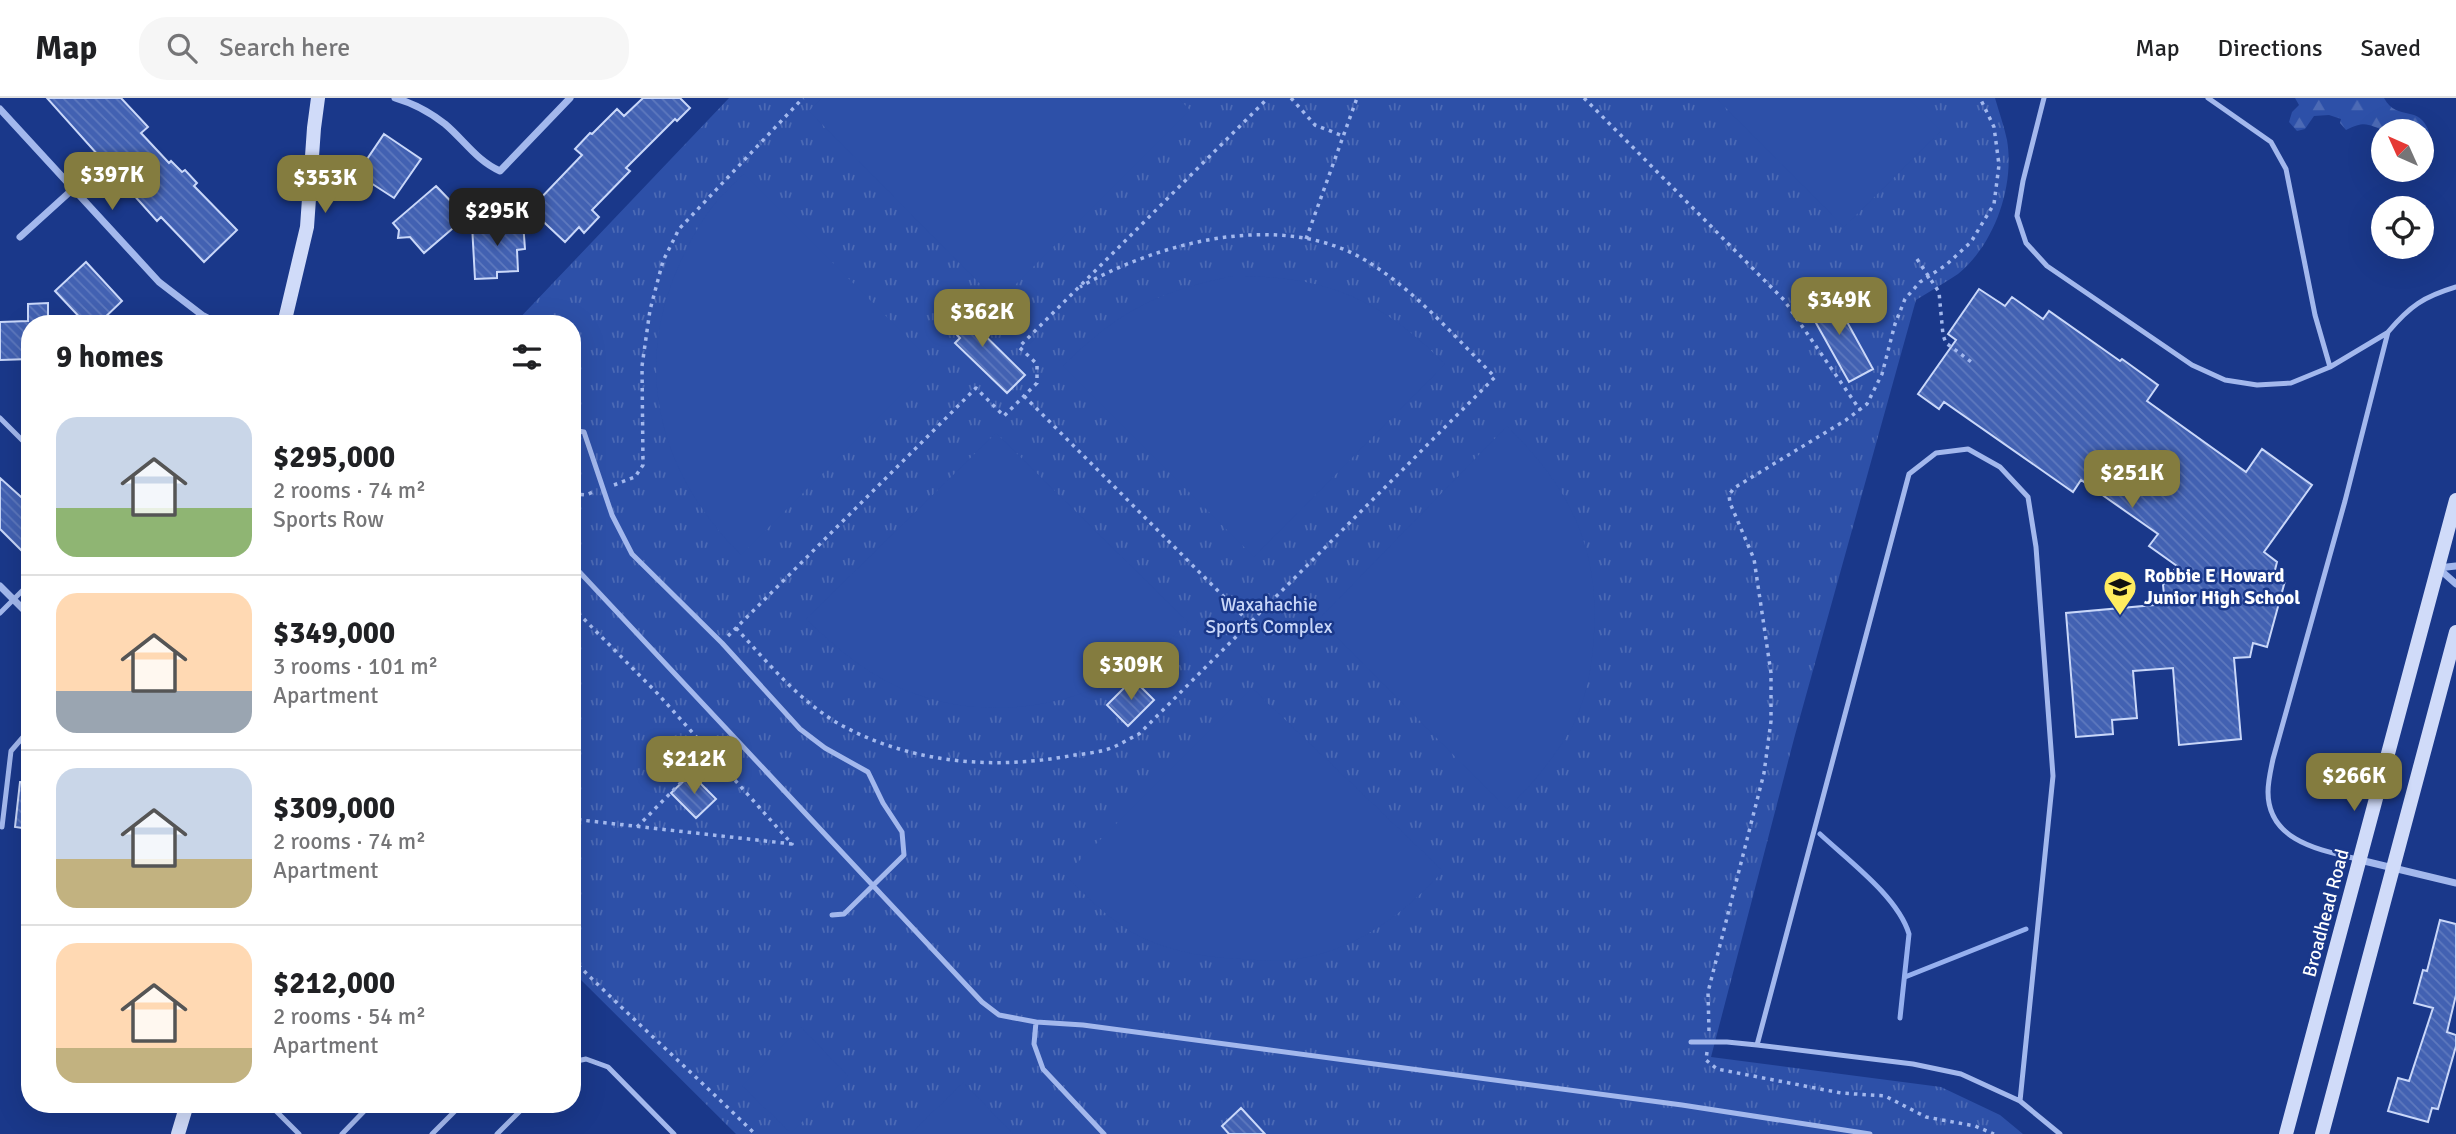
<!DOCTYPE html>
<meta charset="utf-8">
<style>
body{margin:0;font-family:Signika,sans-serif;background:#f6f6f6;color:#202124;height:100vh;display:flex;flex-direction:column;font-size:26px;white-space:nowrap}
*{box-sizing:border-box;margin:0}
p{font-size:23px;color:#757577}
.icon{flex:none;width:38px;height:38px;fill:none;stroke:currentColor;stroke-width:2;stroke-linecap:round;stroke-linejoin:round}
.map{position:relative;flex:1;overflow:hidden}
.side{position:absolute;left:21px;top:217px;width:560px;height:798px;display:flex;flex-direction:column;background:#fff;border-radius:28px;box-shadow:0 7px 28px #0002}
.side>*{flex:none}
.needle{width:46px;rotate:315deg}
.fabs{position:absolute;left:2371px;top:21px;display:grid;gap:14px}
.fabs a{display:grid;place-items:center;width:63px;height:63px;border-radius:50%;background:#fff;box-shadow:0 7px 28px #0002;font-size:35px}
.price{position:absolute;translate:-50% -60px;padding:0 16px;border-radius:14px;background:#847c3f;color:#fff;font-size:23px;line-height:46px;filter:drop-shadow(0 2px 4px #0008)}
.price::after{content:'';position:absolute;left:50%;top:42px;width:21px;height:16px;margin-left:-10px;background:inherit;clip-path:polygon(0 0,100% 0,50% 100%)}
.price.on{background:#222;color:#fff}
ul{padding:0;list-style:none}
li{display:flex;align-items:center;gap:21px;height:175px;padding:0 35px}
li+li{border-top:2px solid #e0e0e0}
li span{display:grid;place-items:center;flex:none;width:196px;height:140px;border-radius:21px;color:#555}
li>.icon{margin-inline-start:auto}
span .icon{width:84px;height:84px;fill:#fffc;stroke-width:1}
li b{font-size:30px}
h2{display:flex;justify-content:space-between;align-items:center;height:84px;padding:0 35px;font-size:30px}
header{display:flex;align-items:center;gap:42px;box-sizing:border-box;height:98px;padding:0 35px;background:#fff;border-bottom:2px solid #e0e0e0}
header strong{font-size:33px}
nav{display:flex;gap:38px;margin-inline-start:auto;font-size:24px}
.search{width:490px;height:63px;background:#f6f6f6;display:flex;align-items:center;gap:18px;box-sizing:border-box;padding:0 24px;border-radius:28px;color:#757577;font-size:26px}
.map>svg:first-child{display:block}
.grass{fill:url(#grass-tufts)}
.forest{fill:url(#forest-firs)}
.pitch{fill:#2d50a8}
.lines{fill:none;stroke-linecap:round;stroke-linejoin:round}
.stream{stroke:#96b0ef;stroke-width:5}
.building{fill:url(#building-back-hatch);stroke:#c9d7f9;stroke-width:2}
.path{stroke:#a3b8ed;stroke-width:3.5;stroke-dasharray:3.5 5;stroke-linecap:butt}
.lane{stroke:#a3b8ed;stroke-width:5}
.street{stroke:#a3b8ed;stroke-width:7}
.secondary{stroke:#d0dbf9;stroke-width:14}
.labels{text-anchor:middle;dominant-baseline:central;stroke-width:5;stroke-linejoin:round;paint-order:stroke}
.poi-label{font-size:19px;font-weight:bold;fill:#fff;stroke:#1a388a;text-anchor:start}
.park-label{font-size:19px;fill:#c9d7f9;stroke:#1a388a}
.street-label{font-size:19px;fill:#fff;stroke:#1a388a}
</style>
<header>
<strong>Map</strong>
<div class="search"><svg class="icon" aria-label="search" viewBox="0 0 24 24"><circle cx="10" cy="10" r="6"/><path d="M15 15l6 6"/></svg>Search here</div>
<nav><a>Map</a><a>Directions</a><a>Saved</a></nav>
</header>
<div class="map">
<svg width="2456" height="1036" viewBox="0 0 2456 1036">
<defs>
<pattern id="grass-tufts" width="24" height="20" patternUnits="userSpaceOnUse" patternTransform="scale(1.75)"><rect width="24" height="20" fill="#2d50a8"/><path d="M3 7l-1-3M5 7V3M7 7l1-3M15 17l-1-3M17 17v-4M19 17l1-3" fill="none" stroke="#4c6ab5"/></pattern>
<pattern id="forest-firs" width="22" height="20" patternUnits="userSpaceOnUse" patternTransform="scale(1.75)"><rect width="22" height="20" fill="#2d50a8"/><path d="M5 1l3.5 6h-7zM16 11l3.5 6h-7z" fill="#4c6ab5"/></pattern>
<pattern id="building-back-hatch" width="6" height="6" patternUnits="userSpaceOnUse" patternTransform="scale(1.75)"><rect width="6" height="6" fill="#4261b2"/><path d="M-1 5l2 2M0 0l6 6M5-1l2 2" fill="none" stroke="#5e79be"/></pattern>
</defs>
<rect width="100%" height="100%" fill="#1a388a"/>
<path class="grass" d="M729,0H1995C1999,14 2004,28 2007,42C2015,88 1994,147 1958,176C1945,185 1930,193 1916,202L1795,637L1711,959L1941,989L2000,1017L2023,1036H736L572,873V226H514Z"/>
<path class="forest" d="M2295,0H2384C2398,25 2419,5 2429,34L2422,41V33C2411,33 2398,35 2388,33C2367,28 2368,21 2346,32L2340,25L2341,21L2329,17L2314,18L2305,31L2297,33L2289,24L2292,14L2299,7Z"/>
<path class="pitch" d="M822,0H1178L1190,12L998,204L809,13Z
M1716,0H1908L1941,33L1844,129Z
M744,76L933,265L741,457C667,383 635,288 671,187C682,158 697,127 717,103C725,93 735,85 744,76Z
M1233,178C1327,178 1379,200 1445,266L1254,459L1063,268C1117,214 1158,193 1233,178Z
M1507,328C1573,393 1602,455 1593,549C1591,576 1584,607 1571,631C1553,661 1532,687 1507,711L1319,521Z
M996,335L1188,524C1171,541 1153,560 1132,573C1057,616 963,624 886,583C856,567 831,545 806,521Z
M1252,590L1443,773C1402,818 1352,855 1290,862C1274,864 1257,862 1242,861C1208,860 1174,854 1143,840C1112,825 1088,800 1065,777Z
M801,929L848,978L791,1035L742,988Z
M963,984L1013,1036H910L963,985Z"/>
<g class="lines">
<path class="stream" d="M1820,736C1849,763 1898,799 1909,836L1900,920
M1905,879L2026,831"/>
</g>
<path class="building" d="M47,0H121L148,29L141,35L169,65L171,63L182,74L185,72L197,85L194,88L237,132L204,164L161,119L157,123Z
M643,0H680L690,10L677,23L675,21L626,70L630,73L592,112L599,119L584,135L579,129L565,144L533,114L539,108L536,105L582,57L575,51L590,35L592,36L617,11L624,18Z
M384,36L421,61L394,100L357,76Z
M436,88L466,119L424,155L410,139L398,140L399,132L393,125Z
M523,124L525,151L517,152L518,173L497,174V180L475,181L472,127Z
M86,164L122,203L98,226H86L55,193Z
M1979,191L2005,208L2012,199L2043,221L2049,213L2120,263L2122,261L2158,287L2147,303L2246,374L2262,351L2312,387L2264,454L2277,464L2273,480L2285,483L2267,549L2253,545L2250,559L2234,560L2241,641L2179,647L2173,570L2133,573L2137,620L2112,622L2113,636L2076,639L2066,515L2165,506L2163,487L2177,468L2149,448L2158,436L2081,382L2073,394L1944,304L1939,311L1918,296L1956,242L1948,236Z
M1830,193L1873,271L1849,284L1806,207Z
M951,204L1025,277L1007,295L955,245L960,240L938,217Z
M48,205V226H30V261L0,262V224L28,223V206Z
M0,380L30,407V461L0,431Z
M1133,581L1154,602L1128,628L1107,607Z
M691,676L716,701L696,720L671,695Z
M20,684L30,685V731L15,729Z
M2440,822L2456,826V897L2447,934L2456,937V948L2438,1011L2432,1010L2428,1024L2388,1013L2398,980L2409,983L2433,910L2414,905L2423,872L2427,873Z
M1241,1010L1265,1036H1229L1222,1028Z"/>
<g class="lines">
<path class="path" d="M1291,0L1315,27L1343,38
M1584,0L1784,202L1860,312
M1306,141L1357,0
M1917,161L1939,194L1943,237L1946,245L1974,266
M1024,298L1250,525
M614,387L635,379L643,367L642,268L650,212L663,163L679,131L803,0
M572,396L586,397L593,394
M572,509L658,596L792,746L572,721
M736,530C768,565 800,604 841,627C911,665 992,672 1069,658C1081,656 1094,655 1105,652C1117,649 1128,641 1139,636L1495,279C1454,238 1415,192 1365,162C1281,112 1159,144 1080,189
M728,538L976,290L1004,318L1037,285V266L1019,249L1268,0
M637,729L709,656
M572,861C632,921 695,977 755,1036
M1709,933L1708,894L1764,675L1771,623V575L1754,461L1730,405L1729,397L1734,390L1846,322L1867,306L1882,276L1895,226L1905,201L1920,184L1946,167L1971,144L1994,106L1999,67L1994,29L1980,0
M1707,954L1706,962L1717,971L1841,995L1885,998L1926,1019L1975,1028L1994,1036"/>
<path class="lane" d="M2044,0L2023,83L2017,118L2026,145L2047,168L2192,267L2225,282L2257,287L2291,285L2330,269L2387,235
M2208,0L2271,44L2286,71L2315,217L2330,269
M0,320L30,350
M572,332L584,334L612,417L632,456L722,545L800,631L825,650L868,674L883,705L902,734L904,757L844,816L832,817
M572,466L982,904L999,917L1036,924L1034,946L1043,971L1104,1036
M0,515L30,485
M2,729L11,653L30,631
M2357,761C2320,752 2268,743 2268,694C2268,683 2271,671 2273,661L2345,403L2388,234C2410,208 2423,199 2456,189
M1036,924L1083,927L1682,1007L1870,1036
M1691,944H1727L1757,947L1913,966L1961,976L2020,1003L2060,1036
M1757,947L1909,376L1936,355L1968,351L2000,369L2028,399L2036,449L2053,678L2020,1003
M572,964L586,961L608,969L674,1036
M269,1006L299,1036
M518,1006L522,1011L526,1006
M342,1036L371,1006
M432,1036L462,1006
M497,1036L522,1011"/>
<path class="street" d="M395,0C412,5 431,15 445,26C464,42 477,63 500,73L570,0
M0,11L159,184L202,217L219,226
M20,139L73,91
M2438,470L2456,486
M2438,470L2456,468
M0,488L30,518
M2360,762L2456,785"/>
<path class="secondary" d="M284,226L307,129L314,30L318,0
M178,1036L187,1006
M2286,1036L2456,402
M2322,1036L2456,534"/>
</g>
<defs>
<symbol id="school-pin" viewBox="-11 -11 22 30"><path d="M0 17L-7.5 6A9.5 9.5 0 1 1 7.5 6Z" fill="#ffec5f" stroke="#1a388a"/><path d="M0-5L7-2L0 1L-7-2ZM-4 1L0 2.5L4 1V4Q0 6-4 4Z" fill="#111"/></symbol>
</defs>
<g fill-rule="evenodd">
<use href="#school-pin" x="2101" y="470" width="38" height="52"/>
</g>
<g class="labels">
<g class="poi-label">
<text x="2144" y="478">Robbie E Howard<tspan x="2144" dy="22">Junior High School</tspan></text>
</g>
<g class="park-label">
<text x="1269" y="507">Waxahachie<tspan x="1269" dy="22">Sports Complex</tspan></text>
</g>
<g class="street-label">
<text transform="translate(2326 815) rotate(-75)">Broadhead Road</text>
</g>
</g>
</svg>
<div class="fabs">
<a><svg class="needle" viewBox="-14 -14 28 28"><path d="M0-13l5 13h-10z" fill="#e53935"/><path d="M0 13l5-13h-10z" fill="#757577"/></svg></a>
<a><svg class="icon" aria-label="locate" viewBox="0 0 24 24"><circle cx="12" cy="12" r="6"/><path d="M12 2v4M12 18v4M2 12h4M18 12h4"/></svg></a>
</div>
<b class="price" style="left:112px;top:114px">$397K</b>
<b class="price" style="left:325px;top:117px">$353K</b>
<b class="price on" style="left:497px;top:150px">$295K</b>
<b class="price" style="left:1839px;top:239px">$349K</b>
<b class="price" style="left:982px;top:251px">$362K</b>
<b class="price" style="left:2132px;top:412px">$251K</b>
<b class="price" style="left:1131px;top:604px">$309K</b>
<b class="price" style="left:694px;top:698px">$212K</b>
<b class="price" style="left:2354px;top:715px">$266K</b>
<section class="side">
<h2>9 homes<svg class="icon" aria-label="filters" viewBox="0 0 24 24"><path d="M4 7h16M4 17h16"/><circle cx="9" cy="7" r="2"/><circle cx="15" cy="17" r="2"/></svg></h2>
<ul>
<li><span style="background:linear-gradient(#c9d6e8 65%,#8fb573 0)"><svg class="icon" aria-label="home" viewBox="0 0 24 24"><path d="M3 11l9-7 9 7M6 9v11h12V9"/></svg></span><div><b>$295,000</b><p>2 rooms · 74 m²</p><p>Sports Row</p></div></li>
<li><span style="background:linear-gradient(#ffd9b3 70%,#9aa5b1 0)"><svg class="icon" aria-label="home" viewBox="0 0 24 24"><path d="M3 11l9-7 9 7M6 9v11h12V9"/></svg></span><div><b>$349,000</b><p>3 rooms · 101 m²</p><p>Apartment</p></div></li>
<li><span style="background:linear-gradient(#c9d6e8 65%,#c2b280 0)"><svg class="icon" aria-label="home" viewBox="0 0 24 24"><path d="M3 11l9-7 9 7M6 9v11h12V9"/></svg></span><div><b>$309,000</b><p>2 rooms · 74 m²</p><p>Apartment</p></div></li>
<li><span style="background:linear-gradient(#ffd9b3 75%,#c2b280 0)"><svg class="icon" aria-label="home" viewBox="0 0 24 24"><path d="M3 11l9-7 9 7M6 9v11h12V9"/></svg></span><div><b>$212,000</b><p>2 rooms · 54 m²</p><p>Apartment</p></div></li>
</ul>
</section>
</div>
